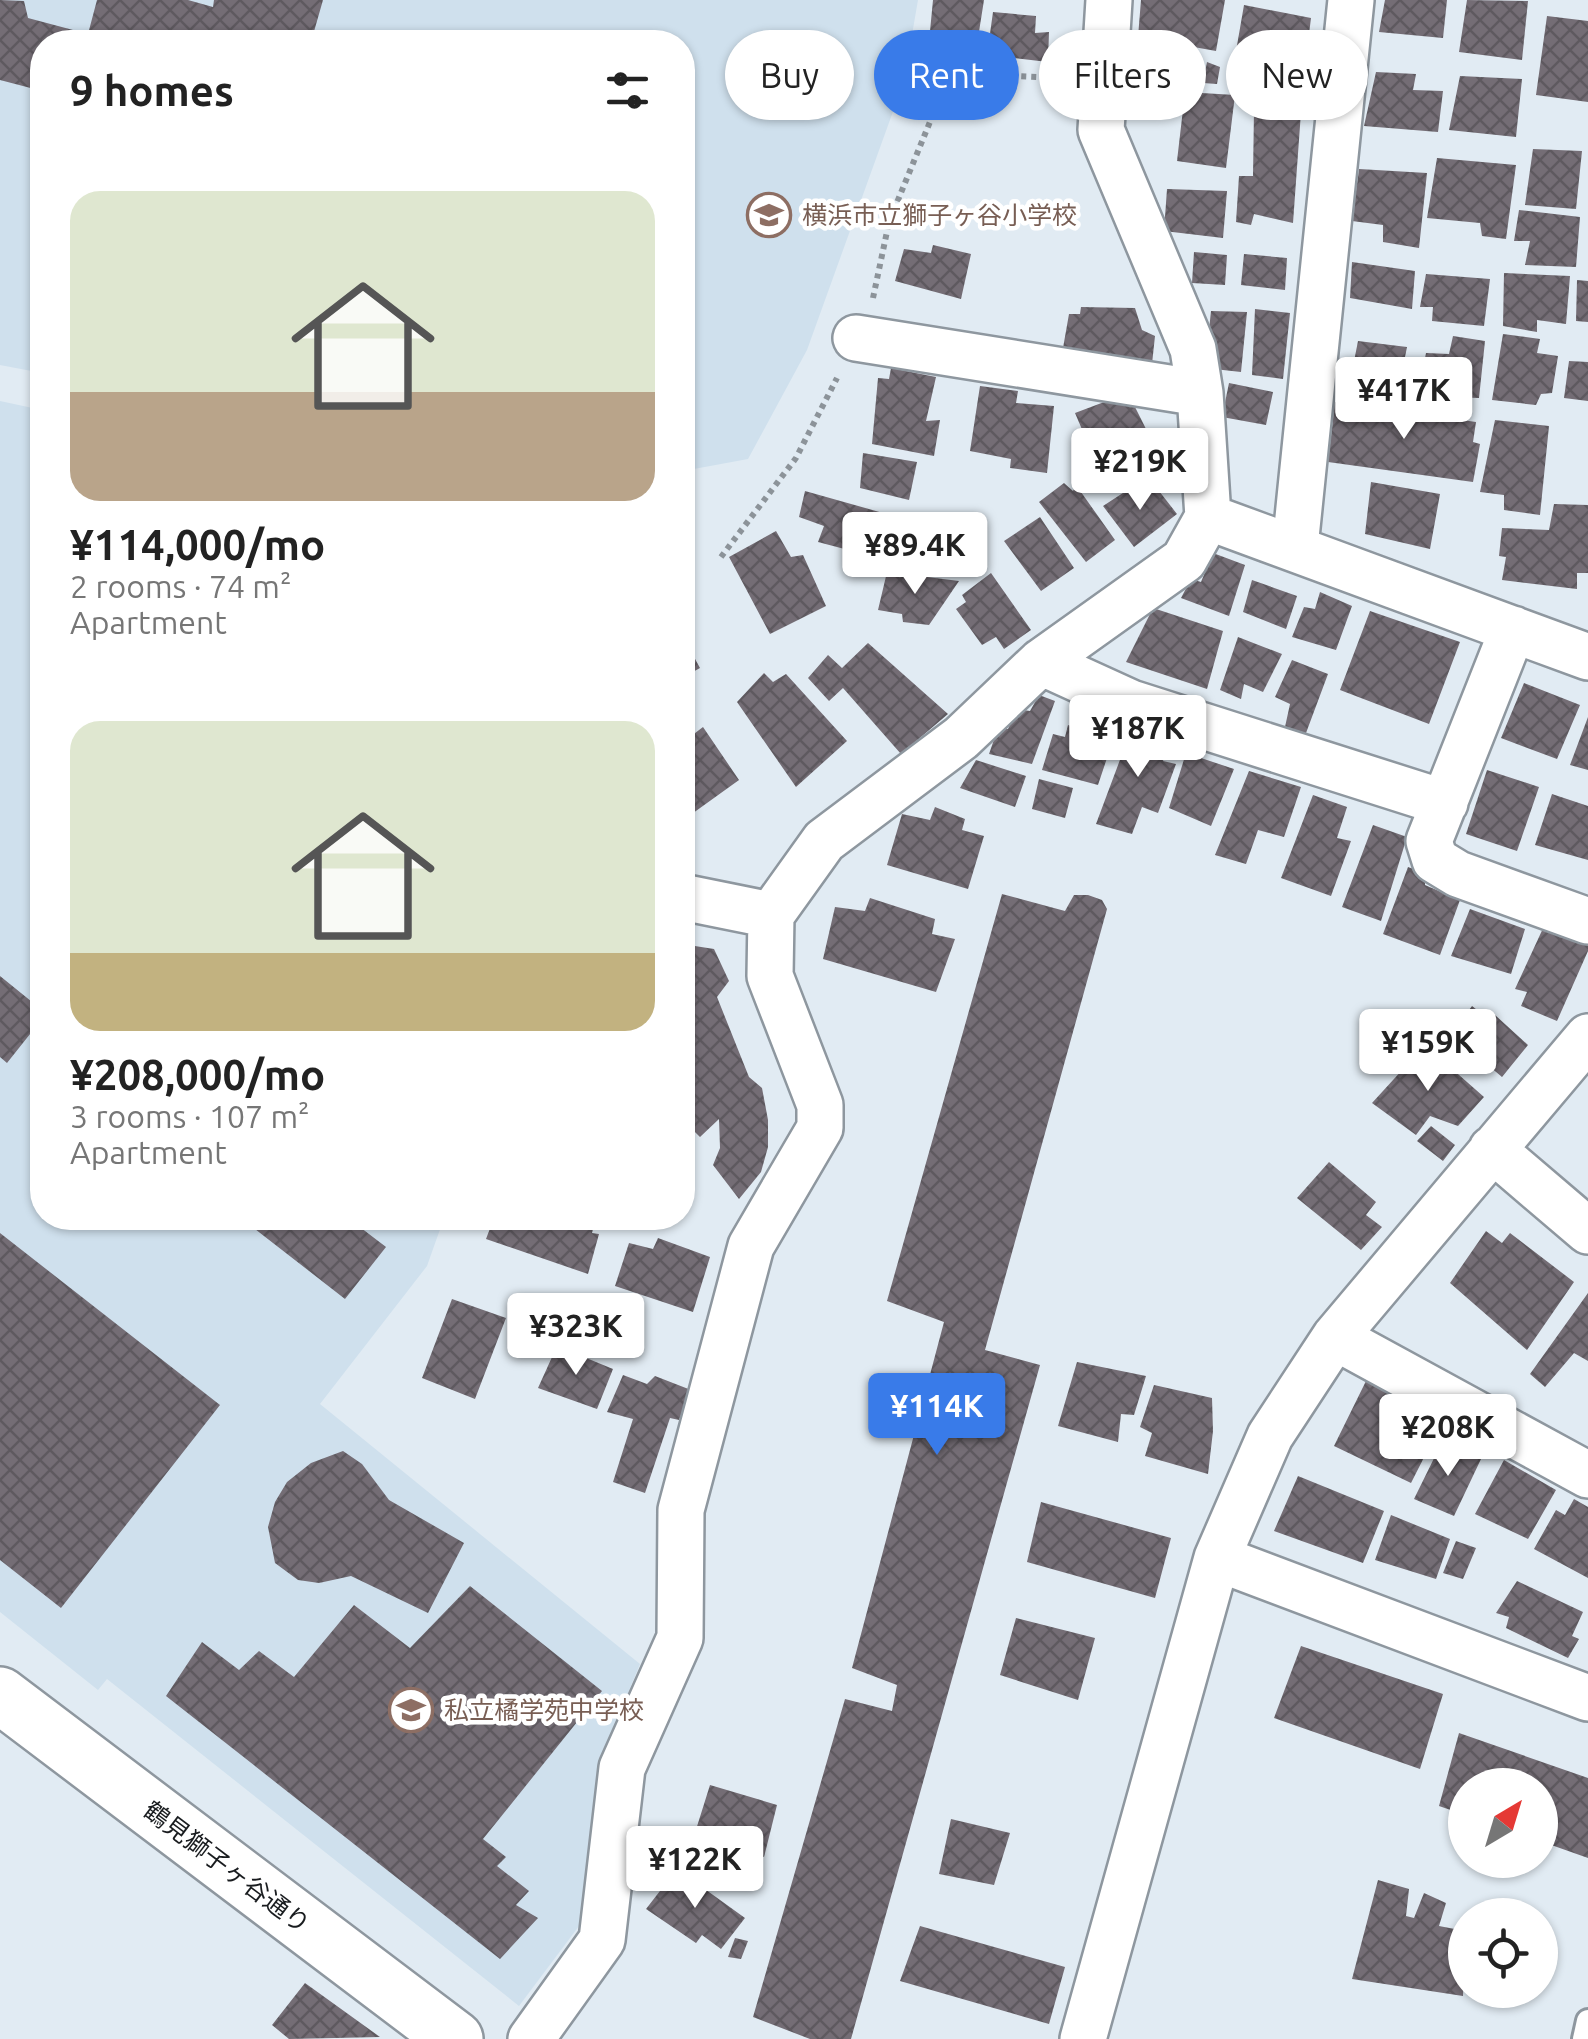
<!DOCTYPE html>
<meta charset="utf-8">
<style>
body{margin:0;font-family:Ubuntu,"Noto Sans JP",sans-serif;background:#f2f2f2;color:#222;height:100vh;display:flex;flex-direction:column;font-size:38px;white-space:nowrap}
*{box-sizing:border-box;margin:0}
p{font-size:32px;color:#767676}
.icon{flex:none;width:55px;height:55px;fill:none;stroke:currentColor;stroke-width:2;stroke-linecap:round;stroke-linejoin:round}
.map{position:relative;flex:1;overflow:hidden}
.drawer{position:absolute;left:30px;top:30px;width:665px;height:1200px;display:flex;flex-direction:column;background:#fff;border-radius:40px;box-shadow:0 2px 8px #0004}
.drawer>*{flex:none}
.guide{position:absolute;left:725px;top:30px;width:712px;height:90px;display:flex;gap:20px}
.needle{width:65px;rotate:38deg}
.fabs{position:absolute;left:1448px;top:1768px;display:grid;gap:20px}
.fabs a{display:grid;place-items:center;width:110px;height:110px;border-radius:50%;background:#fff;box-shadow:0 2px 8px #0004;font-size:50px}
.price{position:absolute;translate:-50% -85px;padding:0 22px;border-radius:10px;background:#fff;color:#222;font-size:32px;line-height:65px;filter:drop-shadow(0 2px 5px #0008)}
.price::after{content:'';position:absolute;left:50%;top:60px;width:30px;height:22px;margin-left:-15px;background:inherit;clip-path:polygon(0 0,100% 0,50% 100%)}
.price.selected{background:#397be9;color:#fff}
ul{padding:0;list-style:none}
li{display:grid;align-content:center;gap:20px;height:530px;padding:0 40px}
li span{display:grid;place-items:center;height:310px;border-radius:30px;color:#555}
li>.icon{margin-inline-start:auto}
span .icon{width:180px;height:180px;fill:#fffc;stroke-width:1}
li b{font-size:42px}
h2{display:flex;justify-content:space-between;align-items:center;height:120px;padding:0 40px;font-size:42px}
.tag{padding:0 35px;border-radius:45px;background:#fff;box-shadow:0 2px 8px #0004;font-size:35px;line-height:90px}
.tag.selected{background:#397be9;color:#fff}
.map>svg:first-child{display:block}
.built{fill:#cfe0ed}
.building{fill:url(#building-cross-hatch)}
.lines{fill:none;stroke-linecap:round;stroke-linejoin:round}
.service-casing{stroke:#8e979f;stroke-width:28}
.minor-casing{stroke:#8e979f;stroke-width:50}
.tertiary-casing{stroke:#8e979f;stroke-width:60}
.path{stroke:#8c9399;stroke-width:6;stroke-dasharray:5 5;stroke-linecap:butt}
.service{stroke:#fff;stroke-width:22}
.minor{stroke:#fff;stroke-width:45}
.tertiary{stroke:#fff;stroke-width:55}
.labels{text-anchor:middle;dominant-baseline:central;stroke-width:9;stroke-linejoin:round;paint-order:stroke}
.education-label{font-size:25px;fill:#785e54;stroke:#fff;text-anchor:start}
.street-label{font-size:25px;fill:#191c1f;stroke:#fff}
</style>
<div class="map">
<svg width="1588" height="2039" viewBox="0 0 1588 2039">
<defs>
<pattern id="building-cross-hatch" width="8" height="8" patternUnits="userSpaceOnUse" patternTransform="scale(2.5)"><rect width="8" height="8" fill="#746d75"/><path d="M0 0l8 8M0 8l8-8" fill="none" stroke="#5e595f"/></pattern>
</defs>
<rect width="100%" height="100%" fill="#e1ebf3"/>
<path class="built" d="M0,0H918L904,81L807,350L748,459L683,471L682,42H42V373L0,365Z
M0,401L42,410V1218H444L427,1266L320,1404L640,1664L602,1756L585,1918L519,2006L107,1679L98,1690L0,1612Z"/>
<path class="building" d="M0,0L24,1L28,18L88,34L97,0H188L213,7L214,0H323L313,35L336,41L42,42V91L0,80Z
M933,0H984L975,57L928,52Z
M1141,0H1225L1216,51L1138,37Z
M1385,0H1447L1443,38L1379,32Z
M1467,0L1528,1L1522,60L1459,52Z
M1244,5L1311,18L1305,66L1235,57Z
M993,12L1036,16L1035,33L1049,32L1048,62L987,55Z
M1547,16L1588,21V102L1536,95Z
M1153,55L1163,56L1160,77L1145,76Z
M1167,58L1183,59L1180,79L1163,78Z
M1207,62L1220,67L1217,84L1203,83Z
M1376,72L1416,74L1413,90L1443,91L1438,132L1364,126Z
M1460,76L1522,79L1516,137L1449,130Z
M1185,92L1235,95L1226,168L1177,161Z
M1254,110L1301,112L1293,223L1254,214L1251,225L1236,222L1239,176H1253Z
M1533,149L1582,151L1576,209L1525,205Z
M1437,158L1516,165L1506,239L1482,236L1480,223L1427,218Z
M1359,169L1427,173L1419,248L1383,242V225L1352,221Z
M1167,189L1227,191L1223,238L1164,231Z
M1519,210L1580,217L1576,267L1525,265L1530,241H1514Z
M933,245L971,254L961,299L895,281L904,249L931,253Z
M1194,252L1227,255L1225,285L1192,283Z
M1244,254L1287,258L1285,290L1241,285Z
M1352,262L1415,271L1412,309L1350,298Z
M1504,273L1570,276L1566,324L1537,320V332L1503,326Z
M1426,274L1490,279L1484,326L1432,321L1433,307H1420Z
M1577,280L1588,281V322L1576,321Z
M1081,307L1135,308L1142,330L1155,336L1152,364L1063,348L1069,314H1080Z
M1255,309L1290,313L1283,379L1252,375Z
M1211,311L1247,312L1241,372L1205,368Z
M1503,334L1540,339L1537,353L1558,356L1552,393L1541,394L1536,405L1492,400Z
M1453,336L1485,341L1479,398L1418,396L1426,353L1449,354Z
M1358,341L1407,347L1398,392L1349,387Z
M1569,361L1588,362V401L1564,398Z
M891,368L936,377L926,421L940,420L934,456L872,444L878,378L889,379Z
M1229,383L1273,392L1266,425L1222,417Z
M980,386L1018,391L1016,403L1054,406L1047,473L1010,468L1011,459L970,451Z
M1128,393L1158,453L1101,474L1075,413Z
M1335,402L1476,422L1473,442L1480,444L1473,482L1328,462Z
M1495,420L1549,426L1540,515L1504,510V495L1480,492Z
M863,453L917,462L909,500L860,488Z
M1152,482L1177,514L1134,547L1103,506L1126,491L1131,495Z
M1371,482L1440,494L1430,549L1365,534Z
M1064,483L1073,491L1076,485L1115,540L1086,562L1039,502Z
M805,491L883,513L871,556L818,542L824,526L799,517Z
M1554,504L1588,505V573H1577V589L1502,580L1506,557L1499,556L1502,528L1549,530Z
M1040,517L1074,568L1041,591L1004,541Z
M905,522L979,533L972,566L897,554Z
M776,531L791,557L803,555L826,606L770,634L729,557Z
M1213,553L1245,565L1229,616L1181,598L1191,579L1201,582Z
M887,572L959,581L929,625L903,622L902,614L878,610Z
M991,573L1031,630L1004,649L996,637L982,645L956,609L966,602L962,595Z
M1252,580L1297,596L1286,629L1243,612Z
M1320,592L1352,606L1336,650L1292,637L1304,607L1315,609Z
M1153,608L1223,631L1207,689L1126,662Z
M1370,611L1460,642L1429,724L1340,690Z
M682,635L700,668L682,678Z
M1238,637L1282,654L1263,692L1244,684L1241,699L1220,690Z
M868,643L948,714L901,754L843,688L829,701L808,678L828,655L842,668Z
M1292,660L1328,674L1306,733L1285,727L1290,704L1275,697Z
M764,673L773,682L786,674L847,741L796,787L737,702Z
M1524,683L1580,705L1557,759L1501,738Z
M1039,695L1055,701L1032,764L989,754L998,728L1008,729L1017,709L1030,711Z
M1588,717V770L1570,765Z
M1068,725L1113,740L1098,785L1042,770L1053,734L1065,737Z
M1133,725L1172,737L1163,761L1176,764L1158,813L1142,807L1132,834L1096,824Z
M703,727L739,780L682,821V743Z
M1186,753L1234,769L1211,826L1169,808Z
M976,760L1026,776L1015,807L960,788Z
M1487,770L1539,787L1517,851L1466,834Z
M1249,771L1301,787L1284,837L1258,830L1246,864L1215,855Z
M1039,779L1073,788L1065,818L1032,809Z
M1552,794L1588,806V860L1535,845Z
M1313,795L1347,807L1337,838L1351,841L1331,896L1281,878Z
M935,807L965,819L962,830L984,836L968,889L887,865L902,814L930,820Z
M1373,825L1407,837L1381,921L1342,907Z
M1408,867L1425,873V885L1460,900L1440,955L1383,934Z
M1002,894L1065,911L1074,895H1088L1102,900L1107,909L985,1350L1040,1365L851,2039H810L753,2017L845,1699L892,1711L897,1685L852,1668L944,1322L887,1301Z
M870,898L935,919L932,934L955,939L936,992L823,959L835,907L865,911Z
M1470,909L1525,929L1511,974L1451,956Z
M1545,924L1588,944V951L1557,1021L1521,1006L1527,992L1515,989Z
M682,944L714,949L729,981L717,997L749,1077L762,1088L768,1120V1147L761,1172L739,1199L713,1165L720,1148L719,1119L700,1137L689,1126L682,1125Z
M0,976L42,1010V1019L7,1063L0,1057Z
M1472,1006L1490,1020L1495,1015L1528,1045L1502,1077L1451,1034Z
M1425,1045L1484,1097L1458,1126L1430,1116L1416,1135L1372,1103Z
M1431,1126L1455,1145L1443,1161L1417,1141Z
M1329,1162L1376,1202L1366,1215L1382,1227L1361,1250L1297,1198Z
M241,1218H348L386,1247L345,1299Z
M494,1218H596L592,1233L599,1234L588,1274L486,1239Z
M1486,1231L1502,1243L1510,1233L1574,1282L1527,1350L1450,1283Z
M0,1233L220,1405L61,1608L0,1560Z
M658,1238L710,1257L693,1312L615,1286L629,1243L653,1249Z
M1588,1293V1361L1574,1353L1545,1387L1530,1374Z
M452,1299L506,1318L475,1399L422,1378Z
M557,1346L613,1369L597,1409L538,1388Z
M1077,1362L1146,1376L1134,1415L1121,1414L1118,1442L1058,1426Z
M623,1375L647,1384L655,1376L691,1390L679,1420L670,1418L645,1493L613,1482L633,1419L607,1412Z
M1366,1381L1443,1420L1411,1483L1334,1446Z
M1154,1385L1212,1398L1213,1431L1208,1474L1145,1456L1152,1433L1140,1427Z
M1443,1440L1481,1459L1454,1516L1414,1499Z
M343,1451L362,1464L389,1500L464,1543L428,1613L351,1576L319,1583L298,1580L275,1563L268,1527L275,1502L287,1482L311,1463Z
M1504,1460L1556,1490L1528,1539L1475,1514Z
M1298,1476L1384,1511L1363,1563L1274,1531Z
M1574,1499L1588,1507V1578L1534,1549L1556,1510L1565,1515Z
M1041,1502L1171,1538L1155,1598L1027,1562Z
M1391,1515L1450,1539L1436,1579L1375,1560Z
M1456,1541L1476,1548L1463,1579L1443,1573Z
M1517,1581L1583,1612L1572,1636L1579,1639L1568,1658L1506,1628L1509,1617L1496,1613Z
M470,1586L602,1691L483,1839L506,1857L497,1866L529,1891L516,1905L538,1918L500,1959L166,1696L202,1642L239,1670L259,1651L294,1677L354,1605L410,1648Z
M1016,1618L1095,1638L1078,1700L1000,1675Z
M1301,1646L1443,1694L1420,1769L1274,1718Z
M1459,1733L1588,1778V1858L1540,1841V1785H1465V1815L1439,1806Z
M710,1785L777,1805L764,1857L694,1836Z
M951,1819L1010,1833L994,1885L939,1874Z
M677,1869L745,1918L721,1949L702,1935L696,1943L646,1909Z
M1378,1880L1409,1889L1406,1916L1414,1918L1424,1893L1446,1903L1439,1926L1465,1931L1463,1996L1352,1979Z
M920,1926L1065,1967L1049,2024L900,1981Z
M735,1938L748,1941L741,1959L728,1957Z
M305,1983L380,2037L289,2039L272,2025Z"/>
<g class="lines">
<defs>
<path id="service" d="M1584,2039L1588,2021"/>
<path id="minor" d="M1109,0L1101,130L1193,349L1200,393L1208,517L1588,657
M856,338L1200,393
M1295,547L1351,0
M1513,629L1429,841L1435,860L1458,874L1588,921
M1041,662L1131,703L1445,803
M682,897L771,915
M1492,1149L1588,1231
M1335,1337L1588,1475
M1217,1558L1588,1698
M531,2039L602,1940L622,1768L680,1638L681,1510L751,1246L820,1128V1105L770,976L771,915L824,841L961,738L1041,662L1184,560L1208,517
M1083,2039L1217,1558L1270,1436L1335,1337L1588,1037"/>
<path id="tertiary" d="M0,1695L455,2039"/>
</defs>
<use href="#service" class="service-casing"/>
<use href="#minor" class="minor-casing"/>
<use href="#tertiary" class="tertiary-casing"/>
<path class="path" d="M873,298L889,222L950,73L1058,78
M721,557L796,458L837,378"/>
<use href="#service" class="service"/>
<use href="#minor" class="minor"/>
<use href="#tertiary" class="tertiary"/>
</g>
<defs>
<symbol id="school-ring" viewBox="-11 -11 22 22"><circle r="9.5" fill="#fff" stroke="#8d6e63" stroke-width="1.5"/><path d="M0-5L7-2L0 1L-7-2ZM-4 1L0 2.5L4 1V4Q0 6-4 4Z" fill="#8d6e63"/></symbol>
</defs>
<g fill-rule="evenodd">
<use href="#school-ring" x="744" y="190" width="50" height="50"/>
<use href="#school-ring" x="386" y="1685" width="50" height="50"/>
</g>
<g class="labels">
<g class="education-label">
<text x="802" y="215">横浜市立獅子ヶ谷小学校</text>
<text x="444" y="1710">私立橘学苑中学校</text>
</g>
<g class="street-label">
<text transform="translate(227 1867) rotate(37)">鶴見獅子ヶ谷通り</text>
</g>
</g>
</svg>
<div class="fabs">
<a><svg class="needle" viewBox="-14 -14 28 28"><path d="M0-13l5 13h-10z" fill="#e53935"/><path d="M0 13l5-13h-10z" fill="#767676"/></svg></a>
<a><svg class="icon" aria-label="locate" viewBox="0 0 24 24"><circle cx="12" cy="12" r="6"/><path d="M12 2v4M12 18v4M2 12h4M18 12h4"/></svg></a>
</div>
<b class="price" style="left:1404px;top:442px">¥417K</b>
<b class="price" style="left:1140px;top:513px">¥219K</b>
<b class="price" style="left:915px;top:597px">¥89.4K</b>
<b class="price" style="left:1138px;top:780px">¥187K</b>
<b class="price" style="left:1428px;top:1094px">¥159K</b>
<b class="price" style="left:576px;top:1378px">¥323K</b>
<b class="price selected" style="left:937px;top:1458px">¥114K</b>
<b class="price" style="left:1448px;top:1479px">¥208K</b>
<b class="price" style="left:695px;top:1911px">¥122K</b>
<div class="guide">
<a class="tag">Buy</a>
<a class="tag selected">Rent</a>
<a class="tag">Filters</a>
<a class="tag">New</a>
</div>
<section class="drawer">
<h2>9 homes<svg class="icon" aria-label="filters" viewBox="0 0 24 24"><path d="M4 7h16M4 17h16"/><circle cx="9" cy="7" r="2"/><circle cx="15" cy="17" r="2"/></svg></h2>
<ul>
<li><span style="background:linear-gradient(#dfe7d0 65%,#b9a48a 0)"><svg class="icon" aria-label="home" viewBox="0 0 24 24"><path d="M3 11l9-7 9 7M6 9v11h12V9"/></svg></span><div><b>¥114,000/mo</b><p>2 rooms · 74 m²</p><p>Apartment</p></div></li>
<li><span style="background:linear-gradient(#dfe7d0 75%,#c2b280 0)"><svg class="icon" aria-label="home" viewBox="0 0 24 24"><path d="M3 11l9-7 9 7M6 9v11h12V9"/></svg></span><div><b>¥208,000/mo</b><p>3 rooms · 107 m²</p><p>Apartment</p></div></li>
</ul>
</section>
</div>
